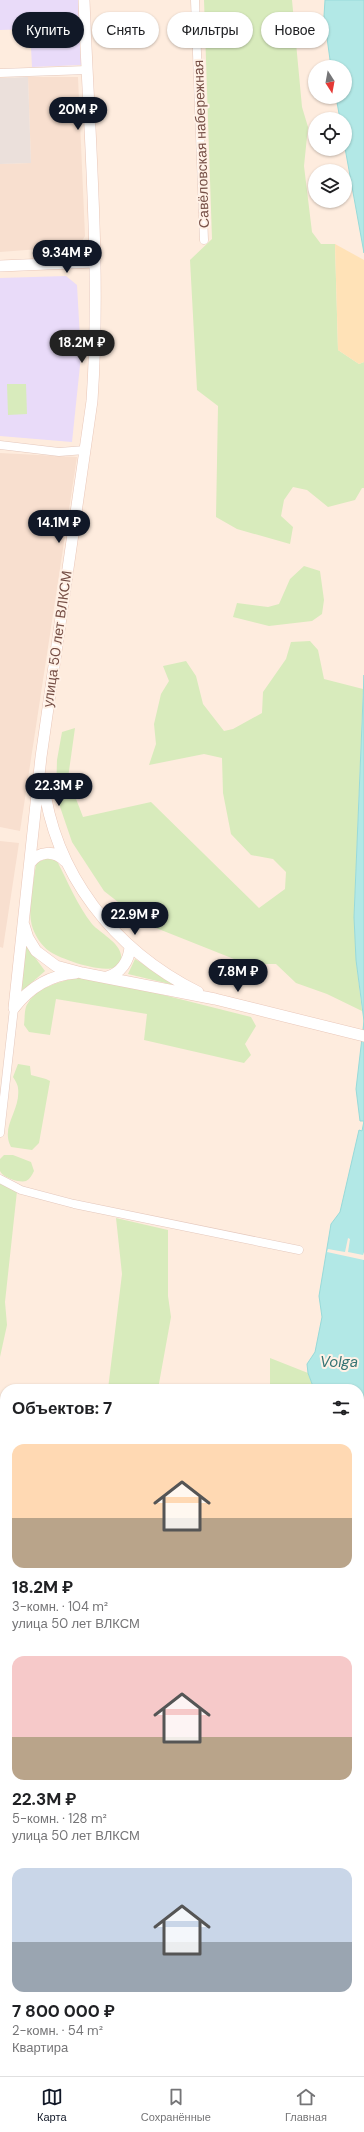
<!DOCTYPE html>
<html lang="ru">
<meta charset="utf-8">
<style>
body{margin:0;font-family:"DM Sans",sans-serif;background:#f2f2f2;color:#202124;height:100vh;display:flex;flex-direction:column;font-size:15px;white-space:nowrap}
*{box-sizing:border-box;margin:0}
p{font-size:13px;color:#757577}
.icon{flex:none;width:22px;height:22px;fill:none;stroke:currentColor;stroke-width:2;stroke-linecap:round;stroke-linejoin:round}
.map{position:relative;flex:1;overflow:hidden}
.side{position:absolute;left:0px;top:1384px;width:364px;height:692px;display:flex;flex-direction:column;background:#fff;border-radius:16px 16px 0 0;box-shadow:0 1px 3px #0004}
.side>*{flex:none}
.top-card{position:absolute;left:12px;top:12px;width:340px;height:36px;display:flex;gap:8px}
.needle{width:26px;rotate:169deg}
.buttons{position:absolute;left:308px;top:60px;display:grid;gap:8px}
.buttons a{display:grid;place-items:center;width:44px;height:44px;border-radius:50%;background:#fff;box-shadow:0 1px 3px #0004;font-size:20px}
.price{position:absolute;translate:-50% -34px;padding:0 9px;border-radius:14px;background:#111827;color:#fff;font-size:13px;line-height:26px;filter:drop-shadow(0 1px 2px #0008)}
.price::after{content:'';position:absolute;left:50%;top:24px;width:12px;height:9px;margin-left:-6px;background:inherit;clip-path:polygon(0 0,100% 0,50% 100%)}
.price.selected{background:#222;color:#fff}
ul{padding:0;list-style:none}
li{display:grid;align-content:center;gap:8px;height:212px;padding:0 12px}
li span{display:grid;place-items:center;height:124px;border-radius:12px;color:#555}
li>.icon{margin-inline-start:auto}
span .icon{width:72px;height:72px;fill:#fffc;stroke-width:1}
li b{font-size:17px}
h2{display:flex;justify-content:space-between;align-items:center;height:48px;padding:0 12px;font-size:17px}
.chip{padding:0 14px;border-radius:18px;background:#fff;box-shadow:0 1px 3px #0004;font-size:14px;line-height:36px}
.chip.selected{background:#111827;color:#fff}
.tabs{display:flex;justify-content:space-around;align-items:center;height:56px;border-top:1px solid #e0e0e0;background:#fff;font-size:11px;color:#757577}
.tabs a{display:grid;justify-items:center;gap:2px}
.tabs .selected{color:#111827}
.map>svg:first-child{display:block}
.residential{fill:#f8dfcf}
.industrial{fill:#ebe0db}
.education{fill:#e9dbf9}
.green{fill:#d8ebbc}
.sand{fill:#ffe2b7}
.water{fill:#b2e8e6;stroke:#98dad9}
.pier{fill:#feecde}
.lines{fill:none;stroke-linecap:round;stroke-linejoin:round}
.street-casing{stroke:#e4c8bd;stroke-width:9}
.secondary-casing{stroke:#e9c7b9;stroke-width:12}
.street{stroke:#fff;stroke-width:8}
.secondary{stroke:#fff;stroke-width:11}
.labels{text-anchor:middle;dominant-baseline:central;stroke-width:4;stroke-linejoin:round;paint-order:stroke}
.street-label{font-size:14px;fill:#754e45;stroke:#fff1e6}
.water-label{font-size:15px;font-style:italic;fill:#357474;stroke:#fff1e6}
</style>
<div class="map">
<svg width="364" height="2076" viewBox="0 0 364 2076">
<rect width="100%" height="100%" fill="#feecde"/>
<path class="residential" d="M28,77H78L85,236L79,246L0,252V164L31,163Z
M0,453L77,457L20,831L0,827Z
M0,841L19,843L3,948L0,947Z"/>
<path class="industrial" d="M28,77L31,163L0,164V78Z
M5,1748V1848L0,1859V1752Z"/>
<path class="education" d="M0,0H78L81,65L32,67L30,29L0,30Z
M66,276L77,285L81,356L72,442L0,436V278Z"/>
<path class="green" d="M204,0H292L302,107L308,127L304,166L312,232L321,244H335L338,350L359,364L364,362V488H362L355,500L328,507L307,490L293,487L284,500L281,516L293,527L290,544L237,529L216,517L218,406L197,390L190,260L212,239Z
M7,384H26L27,414L8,415Z
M304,566L320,571L324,600L322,614L312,621L269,626L233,617L237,603L268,607L279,604L290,579Z
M310,641L318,650L324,679L363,689L354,917L356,960L362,1011L327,994L296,983L276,964H254L234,959L146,924L104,891L72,842L56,795L57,760L62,732L75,728L68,778L83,817L151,802L259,908L285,889L286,872L273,859L251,855L231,834L223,793L222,758L204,754L149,765L156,744L154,724L161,694L169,681L163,666L186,661L196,676L203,704L224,731L233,729L262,713L263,692L286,659L291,642Z
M50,857L57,861C68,882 77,905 92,924C100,933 119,942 121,955C127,984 59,959 49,951C42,946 36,937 33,929C26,909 34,883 36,863Z
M25,944L45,971L20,993Z
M135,959L178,986L128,974Z
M80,977L104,980L251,1017L256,1026L245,1044L251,1055L244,1063L144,1040L147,1014L56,999L50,1035L29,1032L24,1025C25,1018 24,1008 28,1003C38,986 63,981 80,977Z
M18,1064L30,1066L31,1075L46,1079L50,1081L39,1143L32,1150L11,1147C0,1126 21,1111 18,1088C18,1085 15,1080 13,1077Z
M4,1155H13L31,1162L34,1171C32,1175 30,1179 26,1181C20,1183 3,1178 0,1171C0,1168 0,1162 0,1159Z
M0,1183L17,1191L5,1302L7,1325L0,1357Z
M116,1218L168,1230V1296L171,1317L158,1389H108L122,1274Z
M270,1358L308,1373L314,1389H270Z"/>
<path class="sand" d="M335,244L364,260V362L359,364L338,350Z"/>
<path class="water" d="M325,0H364V253L345,148V119H340L336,97H345V67H331L324,16Z
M364,675V2076H0V1859L5,1848V2071H359V1389H314L308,1373L307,1364L315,1352L322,1317L319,1296L331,1224L340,1212L359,1130L362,1131L364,1121H360L356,1089L364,1021L356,960L354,917Z"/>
<path class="pier" d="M348,1238L350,1239L348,1252L363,1255L364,1252V1260L327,1252L328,1249L345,1252Z"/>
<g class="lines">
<defs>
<path id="street" d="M195,0L204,240
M0,73L87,70
M0,445L59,452L85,450
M0,1133L14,1008
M0,1179L21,1190L74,1204L299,1250"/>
<path id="secondary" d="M0,266L94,262
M43,780C54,874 114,950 198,992
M30,863C39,851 54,850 65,861
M24,925L28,938L36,951L56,966L82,973L215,999L364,1036
M107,977C121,973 129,961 130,947
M14,1008L41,757L92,401C101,268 89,133 84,0
M14,1008C30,987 50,975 76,973"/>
</defs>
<use href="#street" class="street-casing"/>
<use href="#secondary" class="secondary-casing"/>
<use href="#street" class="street"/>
<use href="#secondary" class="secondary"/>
</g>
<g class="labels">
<g class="street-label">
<text transform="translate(201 144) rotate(-92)">Савёловская набережная</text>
<text transform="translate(57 639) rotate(-82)">улица 50 лет ВЛКСМ</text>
</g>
<g class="water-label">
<text x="339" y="1362">Volga</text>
</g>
</g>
</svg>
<div class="buttons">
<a><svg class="needle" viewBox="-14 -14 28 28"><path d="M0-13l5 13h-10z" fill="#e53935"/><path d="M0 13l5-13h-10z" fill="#757577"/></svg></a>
<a><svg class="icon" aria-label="locate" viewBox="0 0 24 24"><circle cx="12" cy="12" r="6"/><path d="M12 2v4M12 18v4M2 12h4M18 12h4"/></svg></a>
<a><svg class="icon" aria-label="layers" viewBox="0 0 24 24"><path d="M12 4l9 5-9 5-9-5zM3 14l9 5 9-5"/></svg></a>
</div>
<b class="price" style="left:78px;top:131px">20M ₽</b>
<b class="price" style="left:67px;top:274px">9.34M ₽</b>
<b class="price selected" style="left:82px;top:364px">18.2M ₽</b>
<b class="price" style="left:59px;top:544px">14.1M ₽</b>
<b class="price" style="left:59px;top:807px">22.3M ₽</b>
<b class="price" style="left:135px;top:936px">22.9M ₽</b>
<b class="price" style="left:238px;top:993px">7.8M ₽</b>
<div class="top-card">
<a class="chip selected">Купить</a>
<a class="chip">Снять</a>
<a class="chip">Фильтры</a>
<a class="chip">Новое</a>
</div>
<section class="side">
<h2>Объектов: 7<svg class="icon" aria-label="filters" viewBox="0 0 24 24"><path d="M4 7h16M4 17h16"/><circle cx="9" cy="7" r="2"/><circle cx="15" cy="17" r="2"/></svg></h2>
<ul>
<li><span style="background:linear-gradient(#ffd9b3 60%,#b9a48a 0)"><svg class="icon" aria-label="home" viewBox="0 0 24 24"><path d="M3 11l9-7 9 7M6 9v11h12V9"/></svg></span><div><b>18.2M ₽</b><p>3-комн. · 104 m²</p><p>улица 50 лет ВЛКСМ</p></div></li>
<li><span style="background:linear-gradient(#f6c9c9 65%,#b9a48a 0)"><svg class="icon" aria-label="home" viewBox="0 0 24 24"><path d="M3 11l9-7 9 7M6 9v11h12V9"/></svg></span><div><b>22.3M ₽</b><p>5-комн. · 128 m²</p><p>улица 50 лет ВЛКСМ</p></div></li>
<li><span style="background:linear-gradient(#c9d6e8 60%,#9aa5b1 0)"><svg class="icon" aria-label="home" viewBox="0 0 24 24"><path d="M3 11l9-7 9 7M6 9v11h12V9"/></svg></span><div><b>7 800 000 ₽</b><p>2-комн. · 54 m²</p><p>Квартира</p></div></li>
</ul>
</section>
</div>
<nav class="tabs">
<a class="selected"><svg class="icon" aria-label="map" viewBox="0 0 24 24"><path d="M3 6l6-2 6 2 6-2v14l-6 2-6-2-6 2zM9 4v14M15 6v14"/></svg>Карта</a>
<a><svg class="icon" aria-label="saved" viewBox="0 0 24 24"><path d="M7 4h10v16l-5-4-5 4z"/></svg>Сохранённые</a>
<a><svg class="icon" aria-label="home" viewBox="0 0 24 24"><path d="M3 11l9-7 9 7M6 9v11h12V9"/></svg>Главная</a>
</nav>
